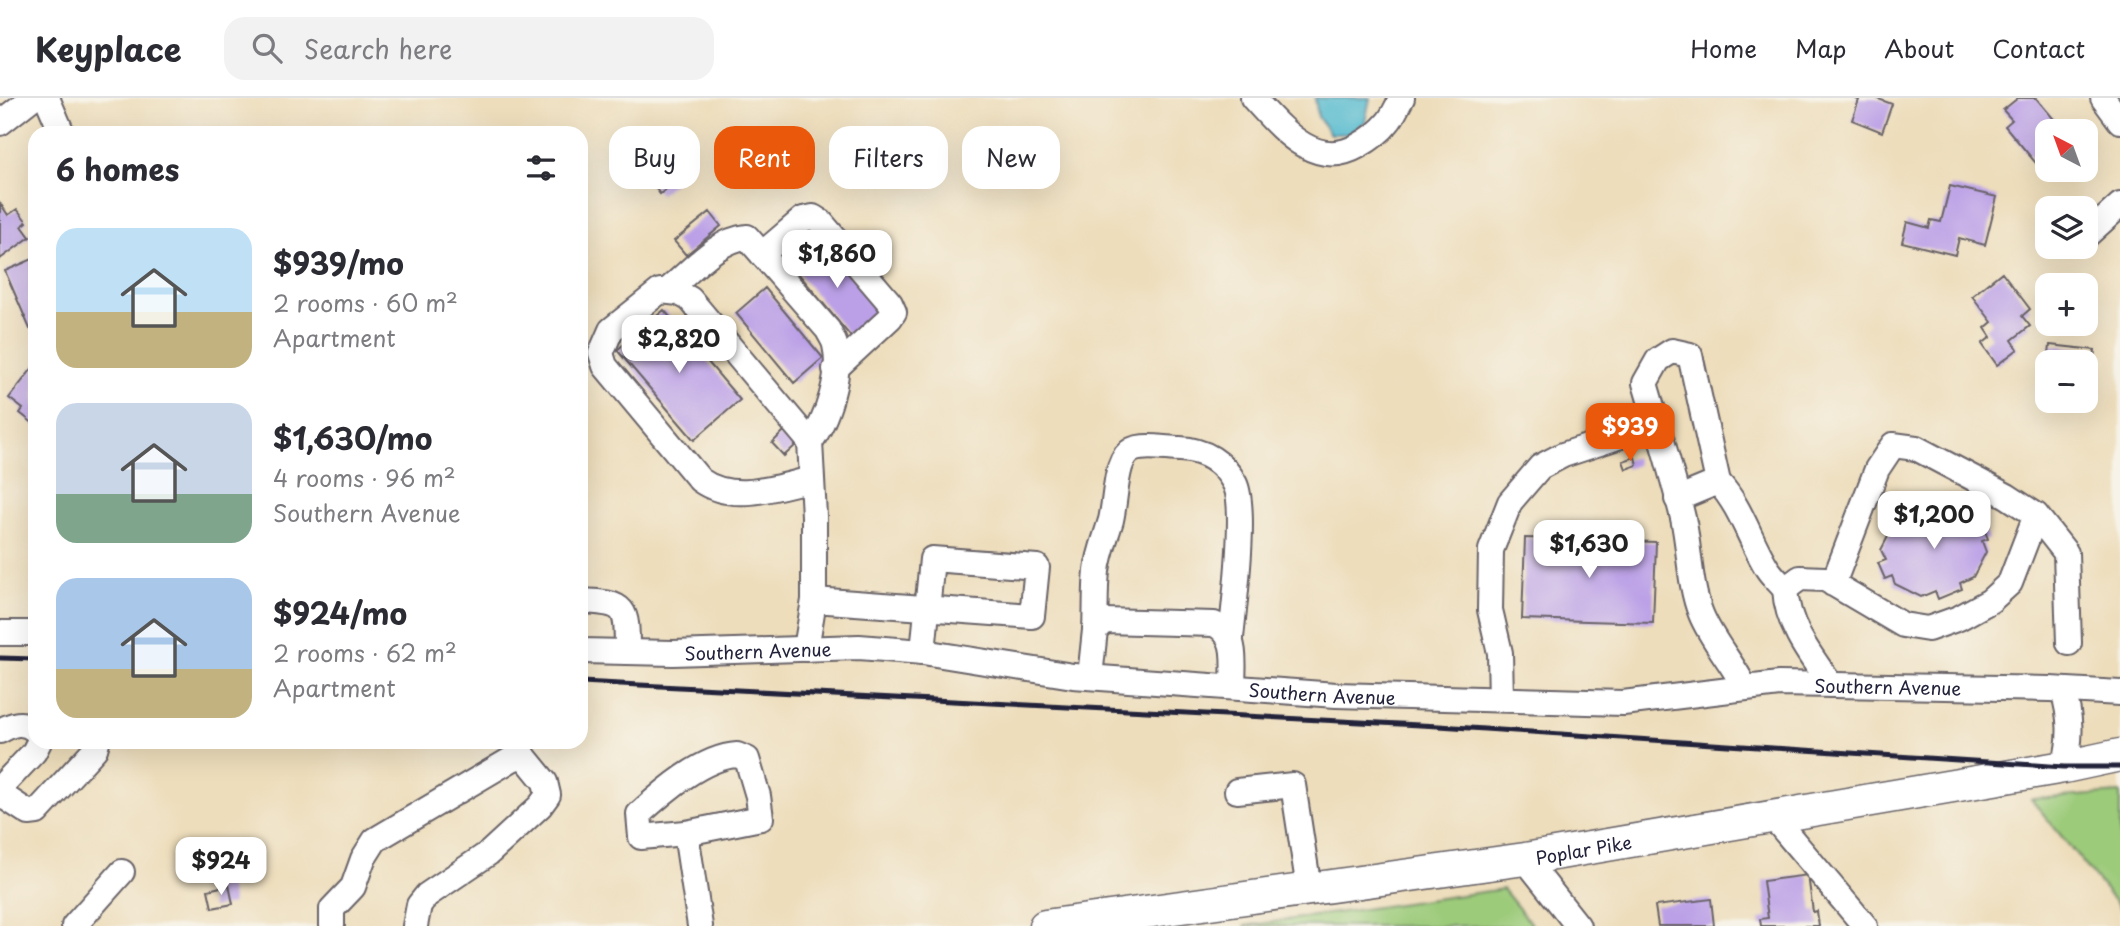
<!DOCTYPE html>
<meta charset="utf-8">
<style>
body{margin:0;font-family:"Playpen Sans",sans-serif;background:#f2f2f3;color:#2b2b33;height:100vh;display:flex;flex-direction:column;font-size:26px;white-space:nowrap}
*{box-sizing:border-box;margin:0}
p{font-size:23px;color:#7c7c81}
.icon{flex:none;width:38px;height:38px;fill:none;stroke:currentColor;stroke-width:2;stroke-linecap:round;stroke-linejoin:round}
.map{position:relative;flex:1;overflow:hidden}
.sheet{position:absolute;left:28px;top:28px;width:560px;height:623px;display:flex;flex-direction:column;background:#fff;border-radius:21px;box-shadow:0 7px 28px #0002}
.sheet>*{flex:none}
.banner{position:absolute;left:609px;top:28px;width:665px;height:63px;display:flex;gap:14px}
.needle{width:46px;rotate:319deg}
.controls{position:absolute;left:2035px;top:21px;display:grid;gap:14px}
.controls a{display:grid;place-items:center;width:63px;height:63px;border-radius:14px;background:#fff;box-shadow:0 7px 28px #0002;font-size:35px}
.price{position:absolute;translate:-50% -60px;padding:0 16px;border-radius:14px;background:#fff;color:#222;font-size:23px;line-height:46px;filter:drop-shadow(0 2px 4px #0008)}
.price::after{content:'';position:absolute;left:50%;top:42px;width:21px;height:16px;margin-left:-10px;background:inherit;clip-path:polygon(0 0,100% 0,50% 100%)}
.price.on{background:#ea580c;color:#fff}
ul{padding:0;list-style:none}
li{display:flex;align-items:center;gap:21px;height:175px;padding:0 28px}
li span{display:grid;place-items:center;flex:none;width:196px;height:140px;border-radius:21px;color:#555}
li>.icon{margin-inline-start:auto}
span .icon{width:84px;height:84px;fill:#fffc;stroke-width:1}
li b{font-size:30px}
h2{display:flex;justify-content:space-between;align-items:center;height:84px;padding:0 28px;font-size:30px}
.pill{padding:0 24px;border-radius:21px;background:#fff;box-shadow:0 7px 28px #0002;font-size:24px;line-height:63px}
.pill.on{background:#ea580c;color:#fff}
header{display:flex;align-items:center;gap:42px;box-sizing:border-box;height:98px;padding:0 35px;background:#fff;border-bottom:2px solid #e1e1e2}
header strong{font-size:33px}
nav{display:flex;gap:38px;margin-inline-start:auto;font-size:24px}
.search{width:490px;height:63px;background:#f2f2f3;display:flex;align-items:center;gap:18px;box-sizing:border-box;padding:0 24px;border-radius:21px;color:#7c7c81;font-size:26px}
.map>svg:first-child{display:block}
.green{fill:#9ccb7a;stroke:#5f765a;stroke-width:2}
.water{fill:#52bacf;stroke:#3a6e85;stroke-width:2}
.building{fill:#bba0e7}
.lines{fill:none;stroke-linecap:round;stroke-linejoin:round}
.minor-casing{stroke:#696368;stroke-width:28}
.major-casing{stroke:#696368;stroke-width:35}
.minor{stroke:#fff;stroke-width:24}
.major{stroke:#fff;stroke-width:32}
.rail{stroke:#22223b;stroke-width:5}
.labels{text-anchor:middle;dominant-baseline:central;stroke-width:7;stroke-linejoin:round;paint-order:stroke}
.street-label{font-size:18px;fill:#22223b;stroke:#f7f3e8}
</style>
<header>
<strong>Keyplace</strong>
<div class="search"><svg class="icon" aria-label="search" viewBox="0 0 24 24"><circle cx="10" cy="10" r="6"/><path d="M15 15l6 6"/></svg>Search here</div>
<nav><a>Home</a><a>Map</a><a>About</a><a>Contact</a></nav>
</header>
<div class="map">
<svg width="2120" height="828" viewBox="0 0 2120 828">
<rect width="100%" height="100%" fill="#f7f3e8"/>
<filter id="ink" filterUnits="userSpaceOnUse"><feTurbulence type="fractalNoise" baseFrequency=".0143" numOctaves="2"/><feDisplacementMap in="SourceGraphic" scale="14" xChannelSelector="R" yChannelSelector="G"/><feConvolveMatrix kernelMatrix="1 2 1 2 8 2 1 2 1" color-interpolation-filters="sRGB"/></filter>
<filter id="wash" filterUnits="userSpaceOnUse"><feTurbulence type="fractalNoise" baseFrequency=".00686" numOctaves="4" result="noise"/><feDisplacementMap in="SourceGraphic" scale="28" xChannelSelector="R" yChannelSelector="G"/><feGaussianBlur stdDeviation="1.57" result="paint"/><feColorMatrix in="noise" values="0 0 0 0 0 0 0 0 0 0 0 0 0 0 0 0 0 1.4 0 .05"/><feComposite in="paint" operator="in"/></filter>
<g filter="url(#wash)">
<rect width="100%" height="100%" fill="#edddbb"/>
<path class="green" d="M2120,695V810L2031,701Z
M1503,791L1533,828H1244Z"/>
<path class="water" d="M1315,0H1370L1365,24L1349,36H1330L1318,19Z"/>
<g id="blocks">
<path class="building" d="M1853,0H1876L1892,6L1882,34L1852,22L1859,2Z
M2018,0H2036L2063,32L2048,33V72H2063L2050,82L2005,28L2012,22L2003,12Z
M671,46L691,71L660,96L640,70Z
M1950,88L1997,99L1985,147L1959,140L1955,157L1902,144L1907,124L1929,130L1931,122L1941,124Z
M0,105L8,117L17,111L27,124L22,128L30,139L0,161Z
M710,114L721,128L686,157L674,143Z
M823,144L881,214L851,239L793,169Z
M35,160V229L30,231L5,173Z
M2002,174L2030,211L2022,218L2030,228L2012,242L2018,251L1997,267L1982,246L1991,239L1985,230L1992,224L1972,198Z
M765,190L823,260L794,285L736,215Z
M664,212L740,302L694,342L617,252Z
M2050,247L2095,252L2089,308L2071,306L2072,303H2086V264H2048Z
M35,267V324L34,326L20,315L23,311L9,300Z
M785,332L797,346L784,358L772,345Z
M1635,359L1637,367L1626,371L1623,363Z
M1945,405L1973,419L1975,424L1983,428L1988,441L1982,443L1986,454L1973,479L1960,485L1962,491L1938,501L1935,493L1921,499L1895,486L1892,478L1885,481L1878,465L1886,462L1881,452L1895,425Z
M1525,440L1656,444L1653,525L1522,521Z
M1808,777L1813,814L1817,813L1819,828H1761L1760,821L1768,820L1763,783Z
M229,787L233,806L212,810L208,792Z
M1711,801L1714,828H1658L1655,808Z"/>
</g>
</g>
<g filter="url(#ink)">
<use href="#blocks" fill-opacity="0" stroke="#696368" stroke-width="2"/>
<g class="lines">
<defs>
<g id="minor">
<path d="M47,0L62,35"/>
<path d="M1253,0C1280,29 1314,73 1358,48C1369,42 1380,34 1388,24C1394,17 1397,8 1402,0"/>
<path d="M2103,0L2120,23"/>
<path d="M0,25L32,0"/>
<path d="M2086,138L2120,107"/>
<path d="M762,156L803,121L813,119L821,124L890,205L894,214L890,220L835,271"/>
<path d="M668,192C690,174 718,141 747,139L828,232C830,237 834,242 835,247C842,275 827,323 810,344"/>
<path d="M812,381C776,389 733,406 700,382L605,268L601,255L611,232L660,193L679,195L690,201L810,344L814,418V502"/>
<path d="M1677,401L1718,384"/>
<path d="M2036,417L2066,455L2069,545"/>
<path d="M581,503C627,505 627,509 627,554"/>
<path d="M1095,532C1096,512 1095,492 1097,473C1099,455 1106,439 1111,422C1115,404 1115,386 1120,369C1122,363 1126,355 1132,352C1145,346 1167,351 1180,351C1204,352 1224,364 1235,386C1247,411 1234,509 1231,540"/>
<path d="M0,535H35"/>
<path d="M806,551L814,502L1032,518L1037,469L932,461L923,554"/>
<path id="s1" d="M581,553L673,555L859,549L923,554L1073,578L1336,597L1623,605L1779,586L2050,591L2120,595"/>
<path d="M1090,579L1095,532L1104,523L1214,526C1239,537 1233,566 1233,589"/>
<path d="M1831,587C1810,557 1787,528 1785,491L1800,480L1825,481L1903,527L1928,531L1959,520L1990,503L2010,485L2036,417L2007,398L1916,350L1893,347L1877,371L1833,486"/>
<path d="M1745,590C1732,564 1712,543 1701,516C1689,486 1690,452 1683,420C1672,375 1658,330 1645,285L1658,262L1672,253L1690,257L1718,384C1742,410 1749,441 1767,470C1772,478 1779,484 1785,491"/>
<path d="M2063,592C2071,619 2072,641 2064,669"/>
<path d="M1501,601L1500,555L1490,512L1491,452L1510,404L1540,369L1563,357L1657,326"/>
<path d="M0,633C12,626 23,622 35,632"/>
<path d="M737,657L747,661L758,698L761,720L686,735L641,739L639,716C664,693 703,659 737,657Z"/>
<path d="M0,690L34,654L39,644"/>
<path d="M1237,693L1293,687L1309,791"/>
<path d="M0,696L29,715L37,714L95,651L97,644"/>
<path d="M1773,719L1865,828"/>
<path d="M686,735L700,828"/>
<path d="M1525,761L1578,828"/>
<path d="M74,828L122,774"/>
<path d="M332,828V811L353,789L363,761L375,742L512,661L523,657L545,684L548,697L540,708L489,755L427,797L419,807L415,828"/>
</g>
<g id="major">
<path id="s2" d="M1045,828L1525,761L2064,669L2120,657"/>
</g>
</defs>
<use href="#minor" class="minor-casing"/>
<use href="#major" class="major-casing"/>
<use href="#minor" class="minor"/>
<use href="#major" class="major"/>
<path class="rail" d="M0,560L35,561
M581,584L1439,628L2064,669H2120"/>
</g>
</g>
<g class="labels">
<g class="street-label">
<text stroke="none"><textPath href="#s1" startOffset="177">Southern Avenue</textPath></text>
<text stroke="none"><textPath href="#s1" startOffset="1311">Southern Avenue</textPath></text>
<text stroke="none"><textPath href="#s1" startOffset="744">Southern Avenue</textPath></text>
<text stroke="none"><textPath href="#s2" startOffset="544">Poplar Pike</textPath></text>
</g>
</g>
</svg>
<div class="controls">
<a><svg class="needle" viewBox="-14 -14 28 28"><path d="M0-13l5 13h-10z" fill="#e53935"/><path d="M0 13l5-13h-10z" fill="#7c7c81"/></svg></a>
<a><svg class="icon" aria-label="layers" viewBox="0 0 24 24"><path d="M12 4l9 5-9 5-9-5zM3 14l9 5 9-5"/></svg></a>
<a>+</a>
<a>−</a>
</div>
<b class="price" style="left:837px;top:192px">$1,860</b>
<b class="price" style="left:679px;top:277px">$2,820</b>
<b class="price on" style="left:1630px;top:365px">$939</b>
<b class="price" style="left:1934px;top:453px">$1,200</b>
<b class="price" style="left:1589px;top:482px">$1,630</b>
<b class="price" style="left:221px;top:799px">$924</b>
<div class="banner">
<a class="pill">Buy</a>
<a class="pill on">Rent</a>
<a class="pill">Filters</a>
<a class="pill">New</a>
</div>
<section class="sheet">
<h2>6 homes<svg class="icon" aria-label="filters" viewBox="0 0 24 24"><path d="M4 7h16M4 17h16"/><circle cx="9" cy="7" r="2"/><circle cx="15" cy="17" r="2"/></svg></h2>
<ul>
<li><span style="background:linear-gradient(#bfe0f5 60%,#c2b280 0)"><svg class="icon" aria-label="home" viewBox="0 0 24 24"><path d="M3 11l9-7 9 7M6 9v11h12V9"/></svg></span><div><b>$939/mo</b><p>2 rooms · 60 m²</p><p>Apartment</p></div></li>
<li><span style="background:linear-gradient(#c9d6e8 65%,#7fa58c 0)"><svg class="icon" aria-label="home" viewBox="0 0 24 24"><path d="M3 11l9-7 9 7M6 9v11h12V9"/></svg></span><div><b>$1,630/mo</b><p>4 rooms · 96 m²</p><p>Southern Avenue</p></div></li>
<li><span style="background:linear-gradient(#a9c7e8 65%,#c2b280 0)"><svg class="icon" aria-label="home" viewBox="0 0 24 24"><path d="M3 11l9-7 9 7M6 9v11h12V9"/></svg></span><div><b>$924/mo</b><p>2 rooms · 62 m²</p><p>Apartment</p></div></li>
</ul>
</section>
</div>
